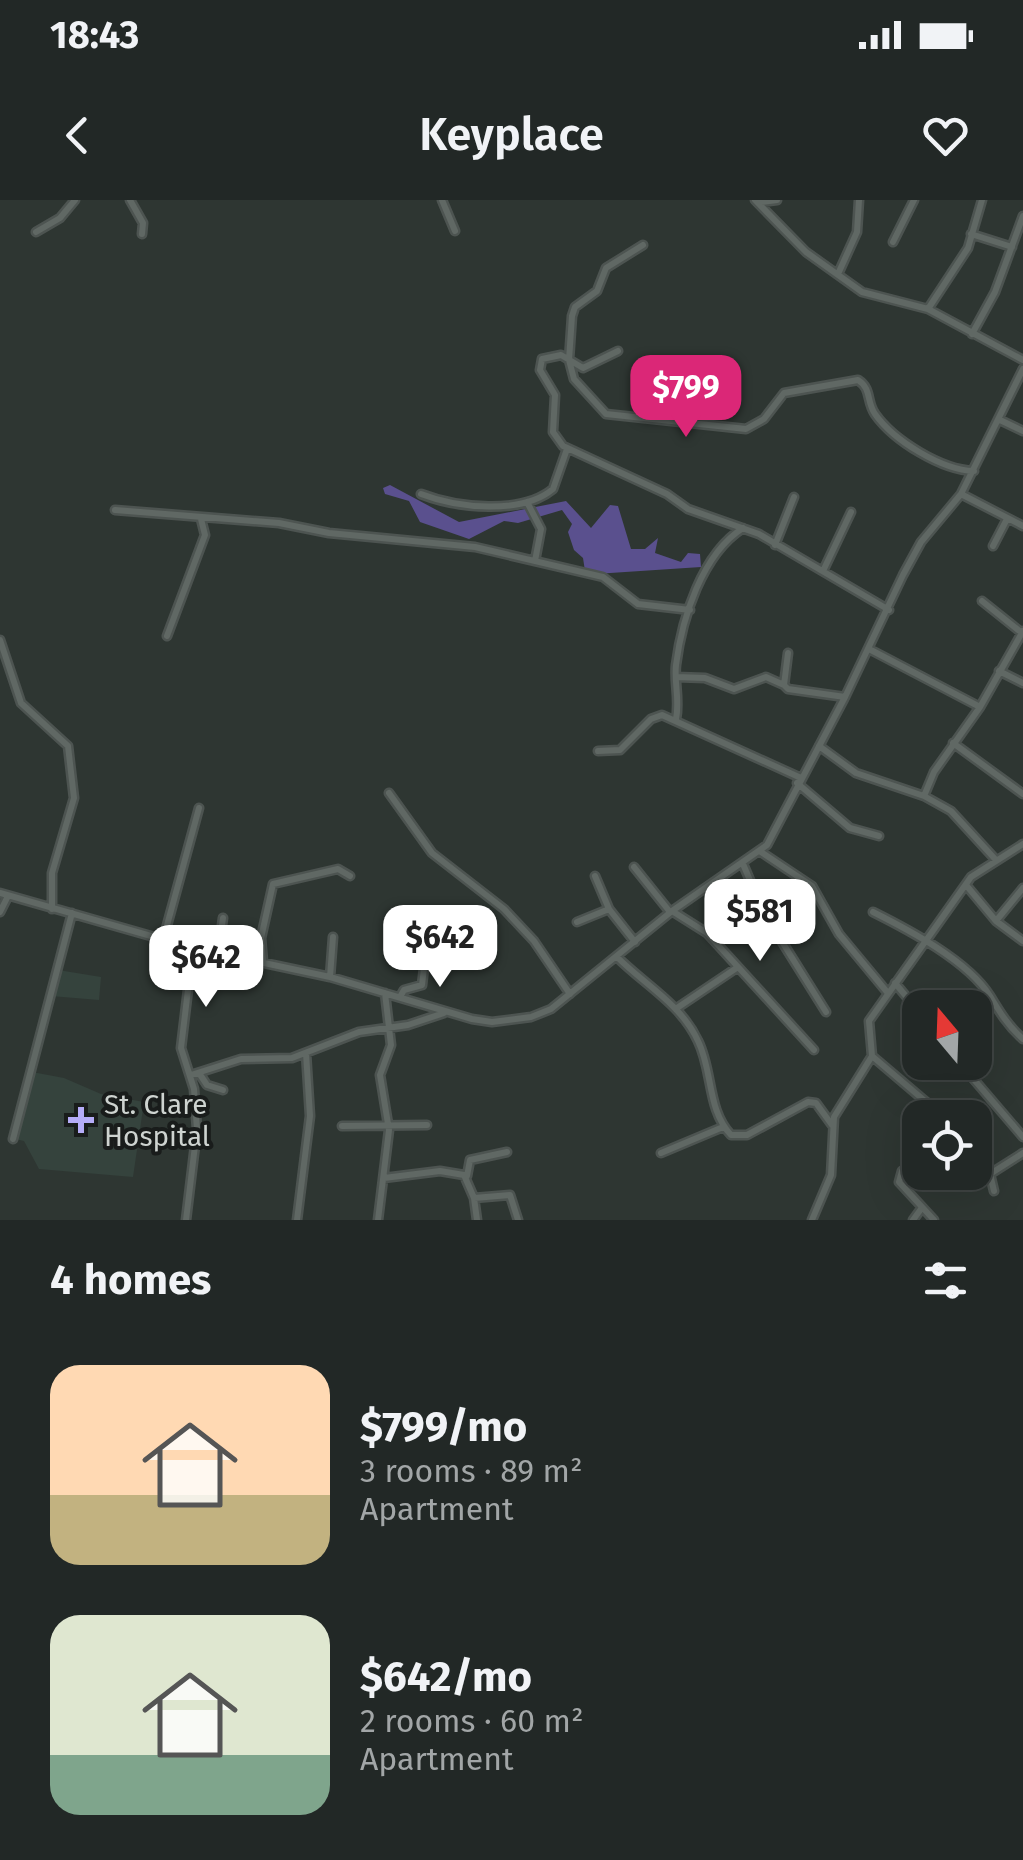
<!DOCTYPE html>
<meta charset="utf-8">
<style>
body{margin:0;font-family:"Fira Sans",sans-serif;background:#2a302e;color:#f1f3f6;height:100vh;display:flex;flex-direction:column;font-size:38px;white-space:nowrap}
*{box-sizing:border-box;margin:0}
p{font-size:32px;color:#a2a6a7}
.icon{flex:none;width:55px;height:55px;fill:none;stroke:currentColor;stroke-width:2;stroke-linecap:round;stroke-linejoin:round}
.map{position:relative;height:1020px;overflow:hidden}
.side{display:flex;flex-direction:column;background:#222826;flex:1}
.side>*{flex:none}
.needle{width:65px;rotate:341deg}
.controls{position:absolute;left:902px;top:790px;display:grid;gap:20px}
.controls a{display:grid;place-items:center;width:90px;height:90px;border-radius:20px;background:#222826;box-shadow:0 10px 40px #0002,0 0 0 2px #3f4443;font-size:50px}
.price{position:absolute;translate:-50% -85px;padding:0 22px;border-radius:20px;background:#fff;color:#222;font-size:32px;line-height:65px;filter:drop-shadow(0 2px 5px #0008)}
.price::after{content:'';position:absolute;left:50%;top:60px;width:30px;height:22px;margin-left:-15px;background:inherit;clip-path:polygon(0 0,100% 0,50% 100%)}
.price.on{background:#db2777;color:#fff}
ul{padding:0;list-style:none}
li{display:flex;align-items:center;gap:30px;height:250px;padding:0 50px}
li span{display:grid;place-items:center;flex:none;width:280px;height:200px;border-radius:30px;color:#555}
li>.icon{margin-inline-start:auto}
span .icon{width:120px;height:120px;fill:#fffc;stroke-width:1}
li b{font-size:42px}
h2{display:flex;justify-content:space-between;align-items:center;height:120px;padding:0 50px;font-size:42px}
.status{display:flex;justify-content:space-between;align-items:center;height:70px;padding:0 50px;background:#222826;direction:ltr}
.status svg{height:28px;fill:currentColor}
header{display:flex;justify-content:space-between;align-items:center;height:130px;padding:0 50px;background:#222826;font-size:45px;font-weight:600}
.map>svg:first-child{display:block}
.built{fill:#35433d}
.forest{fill:#5a508e}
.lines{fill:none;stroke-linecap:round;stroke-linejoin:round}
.street-casing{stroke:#4d5451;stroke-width:11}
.street{stroke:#606864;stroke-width:6}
.poi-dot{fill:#b5acf8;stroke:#191c1b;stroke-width:4}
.labels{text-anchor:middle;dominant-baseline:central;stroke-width:8;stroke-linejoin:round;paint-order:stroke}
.poi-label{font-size:28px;fill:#ced3d0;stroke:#191c1b;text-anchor:start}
</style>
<div class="status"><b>18:43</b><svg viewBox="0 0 49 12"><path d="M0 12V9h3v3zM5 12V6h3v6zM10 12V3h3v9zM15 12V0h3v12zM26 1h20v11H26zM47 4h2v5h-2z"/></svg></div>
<header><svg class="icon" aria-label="back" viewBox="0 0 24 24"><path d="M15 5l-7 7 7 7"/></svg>Keyplace<svg class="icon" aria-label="heart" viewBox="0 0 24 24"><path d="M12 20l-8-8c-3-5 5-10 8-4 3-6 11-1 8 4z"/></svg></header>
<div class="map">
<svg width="1023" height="1020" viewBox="0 0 1023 1020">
<rect width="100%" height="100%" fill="#2e3632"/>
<path class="built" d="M58,770L101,777L99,800L51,796Z
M32,872L64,878L101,894L144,902L133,977L39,969L24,941L15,939Z"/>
<path class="forest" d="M390,285L459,322L566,301L591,328L610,305L618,306L631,349H645L658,338L655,353L681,362L688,353L700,354L701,367L595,374L585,371L583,358L574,350L568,332L572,324L562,310L518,323L504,321L469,339L420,322L409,301L385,294L383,288Z"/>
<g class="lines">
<defs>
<path id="street" d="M130,0L143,23L142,34
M442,0L455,31
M755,0L806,52L862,92L928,109L1023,160
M761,2L777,0
M36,32L60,18L75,0
M971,34L1012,47
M893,42L914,0
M643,45L606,68L597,91L575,107L572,116L569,160L574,179L606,214L746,229L764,219L784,193L858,180C872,189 866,201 875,214C894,241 942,270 974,271
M838,74L857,32L859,0
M928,109L968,48L982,0
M972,134L995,92L1023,16
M618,151L583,168L561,155L542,159L540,170L555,195L553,232L563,246L667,294L688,309L759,334L889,410
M1000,220L1023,231
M421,294C457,308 522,315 553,289L567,249
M961,294L1023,326
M527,302L541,329L535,361
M115,310L279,323L329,333L475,347L603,377L638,404L690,410
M775,345L794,297
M993,346L1007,319
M823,371L851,312
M982,401L1022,433
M167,436L205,335L201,319
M0,440L21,503L68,546L74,598L52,673V709
M869,449L980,507
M788,453L784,485L788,489L845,497
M999,471L1023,483
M676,477L705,478L734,489L766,477L784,485
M676,519C680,500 674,483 676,465C682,418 702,354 743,328
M953,543L1023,594
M819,546L856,573L924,596L951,611L995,659
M598,551L620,550L651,519L662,515L801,578
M797,583L850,628L879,636
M389,593L432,653L504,709L534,741L570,794
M924,596L934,572L980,507L1023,431
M761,652L812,686L839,734L887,792
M743,664L764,713L826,812
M634,667L670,712
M595,676L609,709L635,742
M966,685L996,721L1023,741
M0,693L193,748L330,777L472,819L492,822L531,817L551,809L672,711L767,645L845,497L903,375L921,342L961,294L1023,169
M672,711L707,733L814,850
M0,712L8,696
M873,712C909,730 968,761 990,796C999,811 1008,826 1023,839
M996,721L1023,688
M577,722L609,709
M163,740L199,608
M218,754L223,718
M617,757C645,785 681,804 698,841C713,871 707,910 731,935H747L808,902L816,903L832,925
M263,762L261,738L273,684L338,669L350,676
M330,777L333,737
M895,783L920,813
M400,797L404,790L422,785L425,760
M677,808L738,767
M872,856L945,918
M959,862L1023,937
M199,873L207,885L223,890
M191,875L241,859L292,858L359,832L408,825L444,813
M342,926L427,925
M13,939L72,713
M661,953L723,927
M920,960L902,971L899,982L934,1020
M467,976L470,960L507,952
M384,978L440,971L464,975L474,998L510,995L518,1020
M994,991L990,974L1023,953
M474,998L477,1020
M186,1020L197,929L194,889L181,848L193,748
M297,1020L310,916L306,853
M378,1020L389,930L380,875L391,845L385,793
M812,1020L831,975L834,917L872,856L869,821L971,677L1023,644
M913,1020L921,1009"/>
</defs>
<use href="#street" class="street-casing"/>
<use href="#street" class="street"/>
</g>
<path class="poi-dot" d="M76 905h10v10h10v10h-10v10h-10v-10h-10v-10h10z"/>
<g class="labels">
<g class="poi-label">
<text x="104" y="904">St. Clare<tspan x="104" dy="32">Hospital</tspan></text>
</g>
</g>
</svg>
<div class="controls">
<a><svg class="needle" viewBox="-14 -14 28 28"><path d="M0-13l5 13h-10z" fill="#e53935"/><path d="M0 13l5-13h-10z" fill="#a2a6a7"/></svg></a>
<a><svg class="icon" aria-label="locate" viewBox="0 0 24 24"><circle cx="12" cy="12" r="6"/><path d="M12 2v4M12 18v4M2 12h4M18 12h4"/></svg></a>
</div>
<b class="price on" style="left:686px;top:240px">$799</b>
<b class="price" style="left:760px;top:764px">$581</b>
<b class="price" style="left:440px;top:790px">$642</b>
<b class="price" style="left:206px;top:810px">$642</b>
</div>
<section class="side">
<h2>4 homes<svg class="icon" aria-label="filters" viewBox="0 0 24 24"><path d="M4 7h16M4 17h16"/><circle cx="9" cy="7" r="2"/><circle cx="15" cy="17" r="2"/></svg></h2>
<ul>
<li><span style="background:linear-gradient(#ffd9b3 65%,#c2b280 0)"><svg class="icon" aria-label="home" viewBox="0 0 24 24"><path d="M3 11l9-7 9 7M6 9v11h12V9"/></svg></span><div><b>$799/mo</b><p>3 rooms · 89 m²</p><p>Apartment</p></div></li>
<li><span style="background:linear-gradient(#dfe7d0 70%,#7fa58c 0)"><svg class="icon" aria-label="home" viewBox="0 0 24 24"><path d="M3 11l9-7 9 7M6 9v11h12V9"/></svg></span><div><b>$642/mo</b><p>2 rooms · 60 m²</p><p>Apartment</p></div></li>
</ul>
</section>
